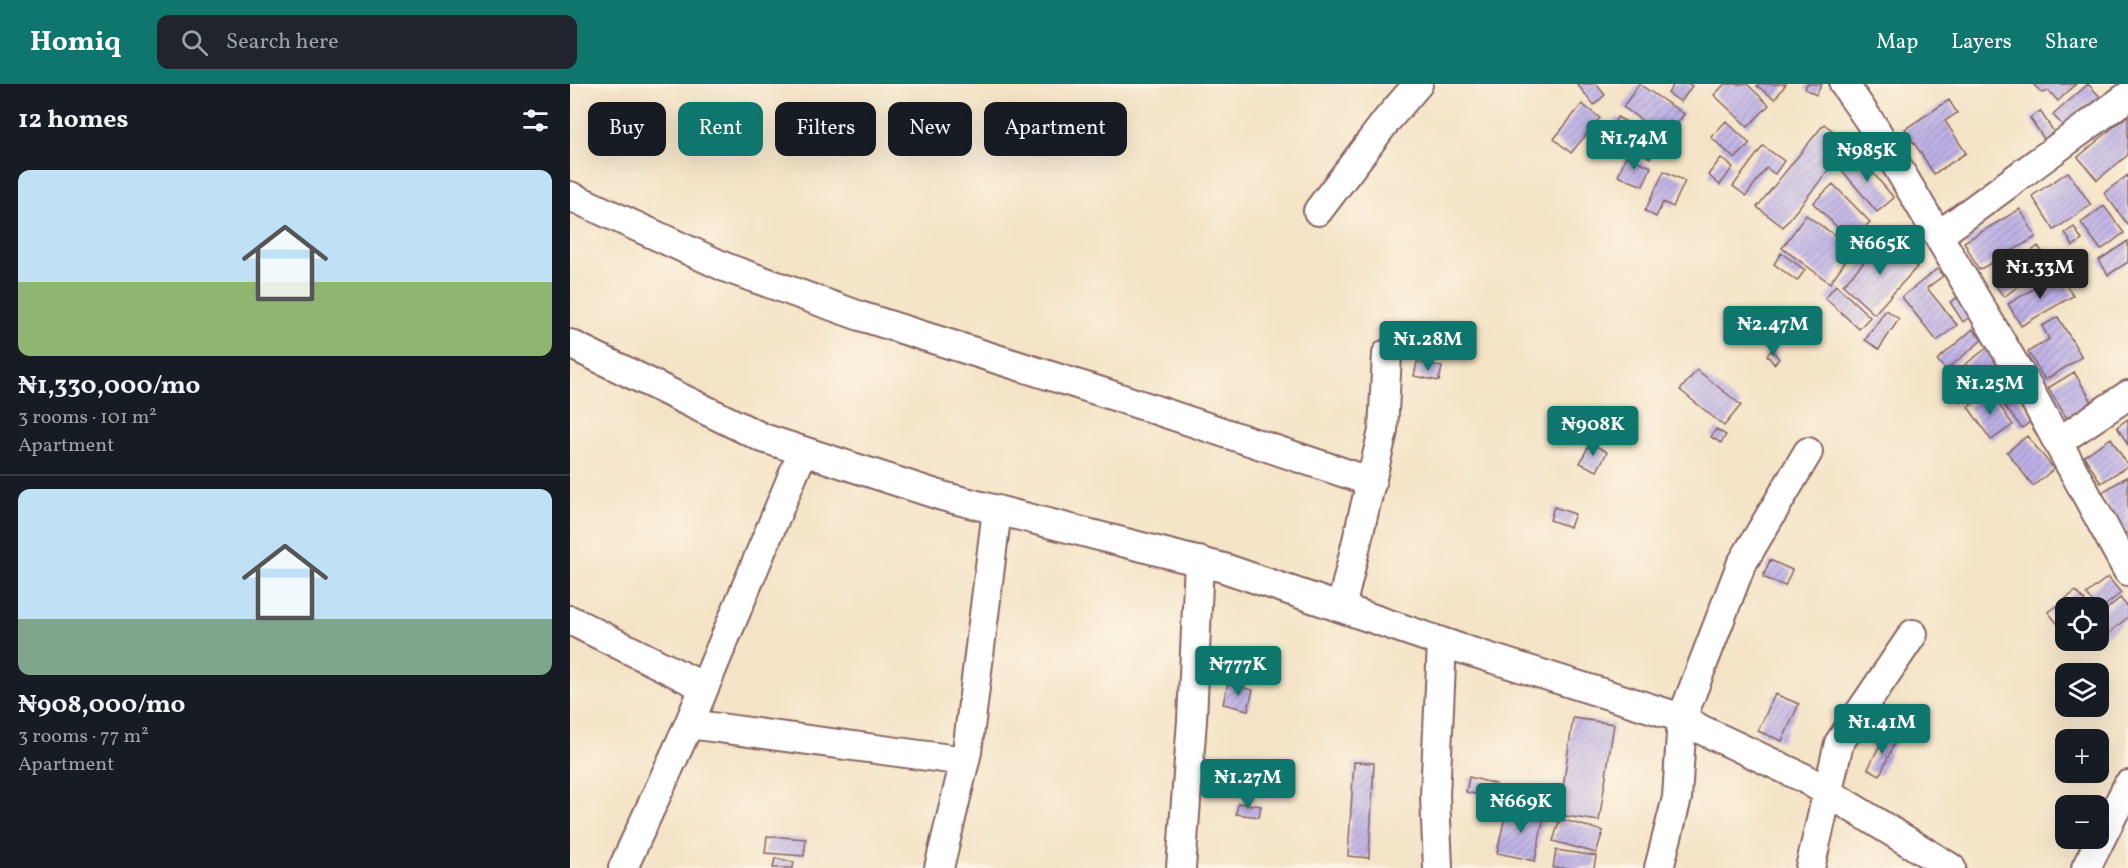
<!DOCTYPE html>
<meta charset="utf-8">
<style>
body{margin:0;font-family:Vollkorn,serif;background:#20242c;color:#f1f3f6;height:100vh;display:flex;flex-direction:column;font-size:22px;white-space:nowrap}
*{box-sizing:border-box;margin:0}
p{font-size:20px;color:#9ea1a6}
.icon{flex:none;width:33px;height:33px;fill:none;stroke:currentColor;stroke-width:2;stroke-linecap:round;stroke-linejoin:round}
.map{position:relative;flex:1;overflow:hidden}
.side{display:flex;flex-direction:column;background:#171b24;width:570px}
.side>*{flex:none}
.top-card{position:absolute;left:18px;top:18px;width:570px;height:54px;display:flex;gap:12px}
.buttons{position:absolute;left:1485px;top:513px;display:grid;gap:12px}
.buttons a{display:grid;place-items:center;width:54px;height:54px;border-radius:12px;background:#171b24;box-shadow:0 6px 24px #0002;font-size:30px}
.price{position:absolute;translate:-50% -51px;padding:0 14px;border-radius:6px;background:#0f766e;color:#fff;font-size:20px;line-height:39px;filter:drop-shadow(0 2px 3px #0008)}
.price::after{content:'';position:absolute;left:50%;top:36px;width:18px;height:14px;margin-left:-9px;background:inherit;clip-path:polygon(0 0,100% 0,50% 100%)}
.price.selected{background:#222;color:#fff}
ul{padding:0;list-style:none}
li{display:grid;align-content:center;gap:12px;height:318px;padding:0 18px}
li+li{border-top:2px solid #363941}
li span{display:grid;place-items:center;height:186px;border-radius:12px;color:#555}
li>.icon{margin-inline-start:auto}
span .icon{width:108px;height:108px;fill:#fffc;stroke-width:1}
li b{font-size:26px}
h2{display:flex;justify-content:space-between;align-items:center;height:72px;padding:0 18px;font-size:26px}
.chip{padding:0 21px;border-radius:12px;background:#171b24;box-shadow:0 6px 24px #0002;font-size:21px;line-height:54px}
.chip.selected{background:#0f766e;color:#fff}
header{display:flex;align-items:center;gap:36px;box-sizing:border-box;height:84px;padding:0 30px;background:#0f766e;color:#fff}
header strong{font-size:28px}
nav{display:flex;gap:33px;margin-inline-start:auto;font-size:21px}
.search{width:420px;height:54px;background:#20242c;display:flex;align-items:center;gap:15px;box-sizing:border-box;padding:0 21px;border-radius:12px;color:#9ea1a6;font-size:22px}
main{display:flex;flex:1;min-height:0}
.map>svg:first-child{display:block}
.building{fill:url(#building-hatch)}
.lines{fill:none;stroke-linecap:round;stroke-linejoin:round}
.street-casing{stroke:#866461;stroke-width:32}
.street{stroke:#fff;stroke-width:28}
</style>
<header>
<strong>Homiq</strong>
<div class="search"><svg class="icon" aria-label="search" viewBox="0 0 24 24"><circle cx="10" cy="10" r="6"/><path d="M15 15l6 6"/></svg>Search here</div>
<nav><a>Map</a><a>Layers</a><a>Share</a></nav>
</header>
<main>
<section class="side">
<h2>12 homes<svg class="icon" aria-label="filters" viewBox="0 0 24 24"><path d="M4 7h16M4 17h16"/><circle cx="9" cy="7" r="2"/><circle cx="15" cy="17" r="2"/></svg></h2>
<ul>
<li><span style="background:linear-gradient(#bfe0f5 60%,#8fb573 0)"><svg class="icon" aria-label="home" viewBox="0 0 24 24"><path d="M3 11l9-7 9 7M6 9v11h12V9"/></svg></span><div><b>₦1,330,000/mo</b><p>3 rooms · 101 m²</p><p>Apartment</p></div></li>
<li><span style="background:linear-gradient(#bfe0f5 70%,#7fa58c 0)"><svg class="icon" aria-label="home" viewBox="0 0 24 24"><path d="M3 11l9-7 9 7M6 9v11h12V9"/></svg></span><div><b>₦908,000/mo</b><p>3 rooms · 77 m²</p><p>Apartment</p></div></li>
</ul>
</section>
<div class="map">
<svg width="1558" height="784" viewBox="0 0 1558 784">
<defs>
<pattern id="building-hatch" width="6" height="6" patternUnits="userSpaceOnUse" patternTransform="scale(1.5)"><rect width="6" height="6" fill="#bdb1e7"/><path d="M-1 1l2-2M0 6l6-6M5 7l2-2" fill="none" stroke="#9c8fbb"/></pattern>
</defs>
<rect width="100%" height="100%" fill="#fcf5e5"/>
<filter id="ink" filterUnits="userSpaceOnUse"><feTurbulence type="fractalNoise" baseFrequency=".0167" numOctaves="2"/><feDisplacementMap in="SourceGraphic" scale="12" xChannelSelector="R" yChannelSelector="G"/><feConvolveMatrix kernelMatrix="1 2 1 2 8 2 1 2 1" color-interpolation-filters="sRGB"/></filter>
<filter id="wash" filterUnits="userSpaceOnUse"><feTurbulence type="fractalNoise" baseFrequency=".008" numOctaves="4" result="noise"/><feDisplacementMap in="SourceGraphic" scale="24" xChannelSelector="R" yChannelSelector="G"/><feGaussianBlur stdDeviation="1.35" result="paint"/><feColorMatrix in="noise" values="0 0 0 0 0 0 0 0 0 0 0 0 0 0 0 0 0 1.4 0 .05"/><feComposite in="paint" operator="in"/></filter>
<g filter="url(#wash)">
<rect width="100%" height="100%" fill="#f4e3c6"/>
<g id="blocks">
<path class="building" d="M1007,0H1026L1035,11L1024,21Z
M1069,0L1114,30L1097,54L1053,23Z
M1104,0H1119L1122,2L1111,18L1098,9Z
M1155,0H1177L1199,21L1178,43L1144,11Z
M1189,0H1216L1205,15L1187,2Z
M1237,0H1252L1246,11L1235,5Z
M1463,0H1506L1488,17L1479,7L1472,9Z
M1518,0L1534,17L1499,48L1483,31Z
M1379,16L1387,29L1375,37L1396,69L1364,90L1335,45Z
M1012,20L1030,34L1001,69L984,55Z
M1470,27L1488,54L1478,61L1460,34Z
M1558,31V71L1527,96L1508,73Z
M1047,33L1090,56L1080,74L1038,51Z
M1156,37L1180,60L1165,75L1141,53Z
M1254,40L1280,60L1213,143L1187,123Z
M1193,62L1214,77L1205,90L1196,84L1176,112L1163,102Z
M1287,70L1324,114L1307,128L1270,84Z
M1056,72L1081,83L1073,102L1048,92Z
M1151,74L1163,83L1150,101L1138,91Z
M1094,87L1115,97L1103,123L1093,118L1086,133L1075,127Z
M1498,88L1521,121L1484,146L1462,112Z
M1558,91V141L1534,109Z
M1263,100L1300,138L1281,157L1243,119Z
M1534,122L1554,149L1531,166L1511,139Z
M1450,125L1466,153L1409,186L1394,158Z
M1236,131L1284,165L1260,199L1212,164Z
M1504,143L1512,156L1503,162L1495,149Z
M1316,154L1347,183L1304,230L1273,201Z
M1558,157V178L1538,191L1529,176Z
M1468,162L1480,178L1434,213L1422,197Z
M1211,169L1235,186L1227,197L1204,180Z
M1367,185L1373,192L1357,204L1387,241L1367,257L1332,213Z
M1489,190L1503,212L1451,242L1438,220Z
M1266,201L1300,233L1289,245L1255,214Z
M1391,211L1404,230L1393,238L1380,218Z
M1316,226L1329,235L1309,265L1295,256Z
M1488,233L1512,273L1475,296L1458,268L1479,255L1472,242Z
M1403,245L1412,256L1376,286L1367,276Z
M1418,263L1434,285L1391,319L1374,297Z
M1202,266L1209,275L1204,280L1197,271Z
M847,278L872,283L869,297L844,292Z
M1127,286L1171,321L1154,342L1110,306Z
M1504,288L1527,326L1501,341L1478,304Z
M1439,304L1464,335L1452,344L1428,314Z
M1420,308L1443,341L1421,356L1398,323Z
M1558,335V361L1547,343Z
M1146,345L1156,351L1151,359L1141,353Z
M1457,352L1484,385L1463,402L1437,368Z
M1541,354L1558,382L1531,399L1514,372Z
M1020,359L1037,368L1027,387L1010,379Z
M1558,392V448L1555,450L1531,409Z
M984,423L1005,430L1000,443L980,436Z
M1200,476L1222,486L1215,502L1193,493Z
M1538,493L1551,509L1528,527V524L1516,510Z
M1506,507L1515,517L1506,524H1496V532L1487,539L1478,528Z
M1550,514L1558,523V533L1525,561L1521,556H1528V532Z
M1496,538V551L1489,544Z
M658,600L683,606L678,626L653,620Z
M1205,610L1229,620L1212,657L1188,647Z
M1003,634L1044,640L1029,737L989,731Z
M1315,650L1326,655L1310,691L1298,685Z
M784,678L804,679L799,774L778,772Z
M899,693L926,700L922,714L896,708Z
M668,719L691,722L689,733L666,730Z
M937,723L974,732L965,777L927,769Z
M990,735L1033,747L1026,769L983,757Z
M197,752L236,755L234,772L195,769Z
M986,766L1026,772L1024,784H983Z
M205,774L224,778L223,784H203Z"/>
</g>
</g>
<g filter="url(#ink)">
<use href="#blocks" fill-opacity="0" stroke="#866461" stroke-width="1.5"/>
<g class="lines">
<defs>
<path id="street" d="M1274,0L1305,45L1456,300L1558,487
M0,112L157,184L290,232L535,309L802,398
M748,127L817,36L848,0
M1369,151L1558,12
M0,260L193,354L372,412L654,484L889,564L1112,634L1130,645L1234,694L1381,784
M1488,358L1558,311
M771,524L813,347L817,270
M0,536L134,603
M119,640L395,677
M53,784L119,640L233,367
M369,784L397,668L427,426
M611,784L622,636L629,477
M868,784L865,712L872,559
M1089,784L1107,714L1112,634L1171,481L1238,368
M1240,784L1269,659L1343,550
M1516,784L1558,701"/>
</defs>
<use href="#street" class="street-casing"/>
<use href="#street" class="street"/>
</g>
</g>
</svg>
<div class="buttons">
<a><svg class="icon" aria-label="locate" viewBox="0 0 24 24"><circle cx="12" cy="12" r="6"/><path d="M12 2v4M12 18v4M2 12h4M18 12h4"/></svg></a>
<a><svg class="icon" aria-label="layers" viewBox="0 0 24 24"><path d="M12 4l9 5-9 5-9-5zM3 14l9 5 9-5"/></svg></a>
<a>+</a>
<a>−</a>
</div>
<b class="price" style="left:1064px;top:87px">₦1.74M</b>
<b class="price" style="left:1297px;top:99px">₦985K</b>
<b class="price" style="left:1310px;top:192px">₦665K</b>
<b class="price selected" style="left:1470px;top:216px">₦1.33M</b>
<b class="price" style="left:1203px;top:273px">₦2.47M</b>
<b class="price" style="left:858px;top:288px">₦1.28M</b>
<b class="price" style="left:1420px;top:332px">₦1.25M</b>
<b class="price" style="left:1023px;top:373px">₦908K</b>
<b class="price" style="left:668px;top:613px">₦777K</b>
<b class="price" style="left:1312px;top:671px">₦1.41M</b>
<b class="price" style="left:678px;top:726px">₦1.27M</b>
<b class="price" style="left:951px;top:750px">₦669K</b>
<div class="top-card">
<a class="chip">Buy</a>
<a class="chip selected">Rent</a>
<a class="chip">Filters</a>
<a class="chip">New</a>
<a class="chip">Apartment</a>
</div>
</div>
</main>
